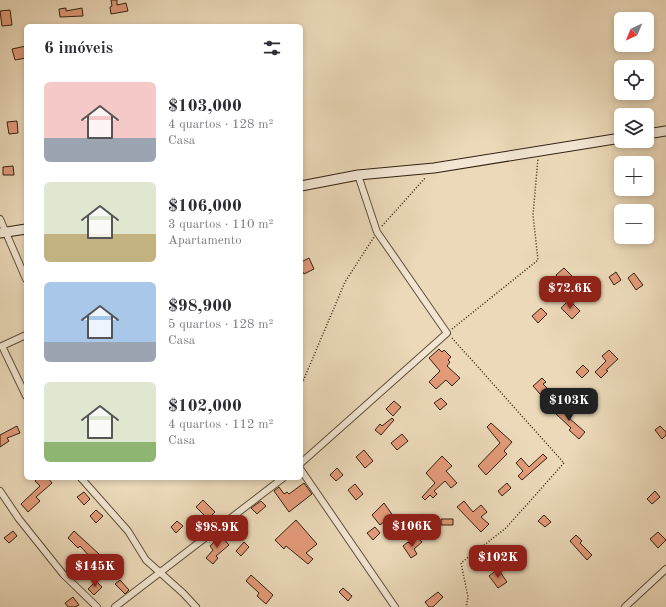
<!DOCTYPE html>
<html lang="pt">
<meta charset="utf-8">
<style>
body{margin:0;font-family:"Old Standard TT",serif;background:#f2f2f3;color:#2b2b33;height:100vh;display:flex;flex-direction:column;font-size:15px;white-space:nowrap}
*{box-sizing:border-box;margin:0}
p{font-size:13px;color:#7c7c81}
.icon{flex:none;width:22px;height:22px;fill:none;stroke:currentColor;stroke-width:2;stroke-linecap:round;stroke-linejoin:round}
.map{position:relative;flex:1;overflow:hidden}
.sheet{position:absolute;left:24px;top:24px;width:279px;height:456px;display:flex;flex-direction:column;background:#fff;border-radius:6px;box-shadow:0 2px 6px #0003}
.sheet>*{flex:none}
.needle{width:26px;rotate:224deg}
.fabs{position:absolute;left:614px;top:12px;display:grid;gap:8px}
.fabs a{display:grid;place-items:center;width:40px;height:40px;border-radius:6px;background:#fff;box-shadow:0 2px 6px #0003;font-size:20px}
.price{position:absolute;translate:-50% -34px;padding:0 9px;border-radius:8px;background:#8f2418;color:#fff;font-size:13px;line-height:26px;filter:drop-shadow(0 1px 2px #0008)}
.price::after{content:'';position:absolute;left:50%;top:24px;width:12px;height:9px;margin-left:-6px;background:inherit;clip-path:polygon(0 0,100% 0,50% 100%)}
.price.active{background:#222;color:#fff}
ul{padding:0;list-style:none}
li{display:flex;align-items:center;gap:12px;height:100px;padding:0 20px}
li span{display:grid;place-items:center;flex:none;width:112px;height:80px;border-radius:6px;color:#555}
li>.icon{margin-inline-start:auto}
span .icon{width:48px;height:48px;fill:#fffc;stroke-width:1}
li b{font-size:17px}
h2{display:flex;justify-content:space-between;align-items:center;height:48px;padding:0 20px;font-size:17px}
.map>svg:first-child{display:block}
.building{fill:#e39a79;stroke:#322212}
.lines{fill:none;stroke-linecap:round;stroke-linejoin:round}
.street-casing{stroke:#60503c;stroke-width:8}
.secondary-casing{stroke:#322212;stroke-width:11}
.path{stroke:#322212;stroke-width:1.5;stroke-dasharray:1 2;stroke-linecap:butt}
.street{stroke:#f2e6d2;stroke-width:6}
.secondary{stroke:#f2e6d2;stroke-width:9}
</style>
<div class="map">
<svg width="666" height="607" viewBox="0 0 666 607">
<rect width="100%" height="100%" fill="#ebd9b9"/>
<filter id="stains"><feTurbulence type="fractalNoise" baseFrequency=".005" numOctaves="4"/><feColorMatrix values="0 0 0 0 .2 0 0 0 0 .09 0 0 0 0 .02 0 0 0 .5 -.17"/></filter>
<radialGradient id="worn" r=".72"><stop offset=".6" stop-color="#630" stop-opacity="0"/><stop offset="1" stop-color="#630" stop-opacity=".3"/></radialGradient>
<path class="building" d="M111,0H117V5L126,3L128,11L111,14L110,7L112,6Z
M66,8V11L82,8L83,16L60,17L59,9Z
M10,10L12,25L2,26L0,11Z
M26,46V58L15,60L12,49Z
M17,121L18,133L9,134L7,122Z
M13,166L14,175H3V167Z
M309,258L314,269L304,274L301,269V262Z
M564,268L572,276L553,293L548,289L559,278L556,275Z
M616,272L621,280L614,285L609,277Z
M634,273L643,285L636,290L628,278Z
M569,300L580,311L572,319L561,308Z
M541,308L547,314L538,323L532,316Z
M439,349L442,352L444,350L451,357L448,360L450,362L447,366L460,378L452,386L446,380L436,389L429,382L440,371L429,358Z
M609,350L618,359L606,370L608,371L601,378L595,372L606,361L602,356Z
M583,365L589,371L582,378L576,372Z
M542,378L546,382L543,384L548,389L541,395L533,386Z
M441,398L447,404L440,410L434,403Z
M394,401L401,407L393,416L386,409Z
M560,405L571,415L569,418L585,432L579,439L569,430L571,428L554,412Z
M392,418L394,420L381,435L375,430L380,424L382,426Z
M491,423L512,442L504,451L507,454L486,475L478,466L500,443L487,427Z
M17,426L20,433L7,438L9,441L0,447V435Z
M660,426L666,432V435L662,439L655,430Z
M402,434L408,441L397,450L391,443Z
M364,450L373,461L365,468L356,457Z
M543,454L547,458L522,480L518,476L523,471L516,463L521,458L529,467Z
M442,456L452,466L446,471L457,483L451,488L445,481L434,491L437,494L433,498L430,495L425,500L422,497L435,483L426,473Z
M337,468L343,475L336,481L330,475Z
M38,478H48L52,483L36,497L40,501L28,512L21,504L40,486L35,481Z
M304,483L312,494L289,512L274,491L279,487L284,494L287,492L289,494Z
M507,483L511,488L502,496L498,491Z
M355,484L363,494L356,500L348,490Z
M655,491L660,497L652,504L647,499Z
M84,492L90,499L84,505L77,497Z
M203,500L215,512L208,519L196,507Z
M261,501L266,506L257,514L251,508Z
M464,501L473,512L481,505L487,512L481,517L489,524L481,532L457,507Z
M384,503L401,527L394,532L386,520L380,525L372,515Z
M96,510L103,516L96,523L90,516Z
M544,515L551,522L545,527L538,521Z
M441,519H453V525H441Z
M296,520L317,544L306,553L313,559L308,564L286,546L284,549L275,540Z
M177,521L183,526L176,533L171,527Z
M375,527L380,533L373,540L367,533Z
M13,531L17,536L9,543L4,538Z
M74,531L99,554L93,560L80,546L78,548L68,538Z
M658,532L666,540L658,548L650,539Z
M576,535L582,541L580,543L592,555L587,560L570,541Z
M221,536L229,545L216,556L218,558L213,564L206,558L213,550L210,546Z
M418,538L422,542L414,549L417,554L411,558L403,546L408,542L410,544Z
M244,542L249,547L241,556L236,551Z
M109,560L121,571L116,577L104,566Z
M498,569L507,582L498,588L489,576Z
M251,575L273,595L266,604L257,596L259,593L246,581Z
M120,580L129,590L125,594L115,584Z
M96,581L102,587L94,595L88,589Z
M343,588L352,596L348,601L339,592Z
M438,592L443,597L433,607H429L425,602Z
M73,597L79,605L75,607H68L65,603Z"/>
<g class="lines">
<defs>
<path id="street" d="M0,219L26,279
M26,335L2,346L26,396
M301,463L447,333L377,232L358,175
M301,470L395,607
M81,478L128,531L146,560L183,593L196,607
M0,491L19,519L63,574L97,607
M115,607L283,478
M625,607L666,569"/>
<path id="secondary" d="M647,134L666,131
M301,186L358,175L434,168L621,138
M0,233L26,229"/>
</defs>
<use href="#street" class="street-casing"/>
<use href="#secondary" class="secondary-casing"/>
<path class="path" d="M382,226L426,177
M452,329L538,260L533,215L538,158
M452,338L564,463L506,528L461,563L468,597L466,607
M301,386L345,282L374,237"/>
<use href="#street" class="street"/>
<use href="#secondary" class="secondary"/>
</g>
<rect width="100%" height="100%" filter="url(#stains)"/>
<rect width="100%" height="100%" fill="url(#worn)"/>
</svg>
<div class="fabs">
<a><svg class="needle" viewBox="-14 -14 28 28"><path d="M0-13l5 13h-10z" fill="#e53935"/><path d="M0 13l5-13h-10z" fill="#7c7c81"/></svg></a>
<a><svg class="icon" aria-label="locate" viewBox="0 0 24 24"><circle cx="12" cy="12" r="6"/><path d="M12 2v4M12 18v4M2 12h4M18 12h4"/></svg></a>
<a><svg class="icon" aria-label="layers" viewBox="0 0 24 24"><path d="M12 4l9 5-9 5-9-5zM3 14l9 5 9-5"/></svg></a>
<a>+</a>
<a>−</a>
</div>
<b class="price" style="left:570px;top:310px">$72.6K</b>
<b class="price active" style="left:569px;top:422px">$103K</b>
<b class="price" style="left:412px;top:548px">$106K</b>
<b class="price" style="left:217px;top:549px">$98.9K</b>
<b class="price" style="left:498px;top:579px">$102K</b>
<b class="price" style="left:95px;top:588px">$145K</b>
<section class="sheet">
<h2>6 imóveis<svg class="icon" aria-label="filters" viewBox="0 0 24 24"><path d="M4 7h16M4 17h16"/><circle cx="9" cy="7" r="2"/><circle cx="15" cy="17" r="2"/></svg></h2>
<ul>
<li><span style="background:linear-gradient(#f6c9c9 70%,#9aa5b1 0)"><svg class="icon" aria-label="home" viewBox="0 0 24 24"><path d="M3 11l9-7 9 7M6 9v11h12V9"/></svg></span><div><b>$103,000</b><p>4 quartos · 128 m²</p><p>Casa</p></div></li>
<li><span style="background:linear-gradient(#dfe7d0 65%,#c2b280 0)"><svg class="icon" aria-label="home" viewBox="0 0 24 24"><path d="M3 11l9-7 9 7M6 9v11h12V9"/></svg></span><div><b>$106,000</b><p>3 quartos · 110 m²</p><p>Apartamento</p></div></li>
<li><span style="background:linear-gradient(#a9c7e8 75%,#9aa5b1 0)"><svg class="icon" aria-label="home" viewBox="0 0 24 24"><path d="M3 11l9-7 9 7M6 9v11h12V9"/></svg></span><div><b>$98,900</b><p>5 quartos · 128 m²</p><p>Casa</p></div></li>
<li><span style="background:linear-gradient(#dfe7d0 75%,#8fb573 0)"><svg class="icon" aria-label="home" viewBox="0 0 24 24"><path d="M3 11l9-7 9 7M6 9v11h12V9"/></svg></span><div><b>$102,000</b><p>4 quartos · 112 m²</p><p>Casa</p></div></li>
</ul>
</section>
</div>
